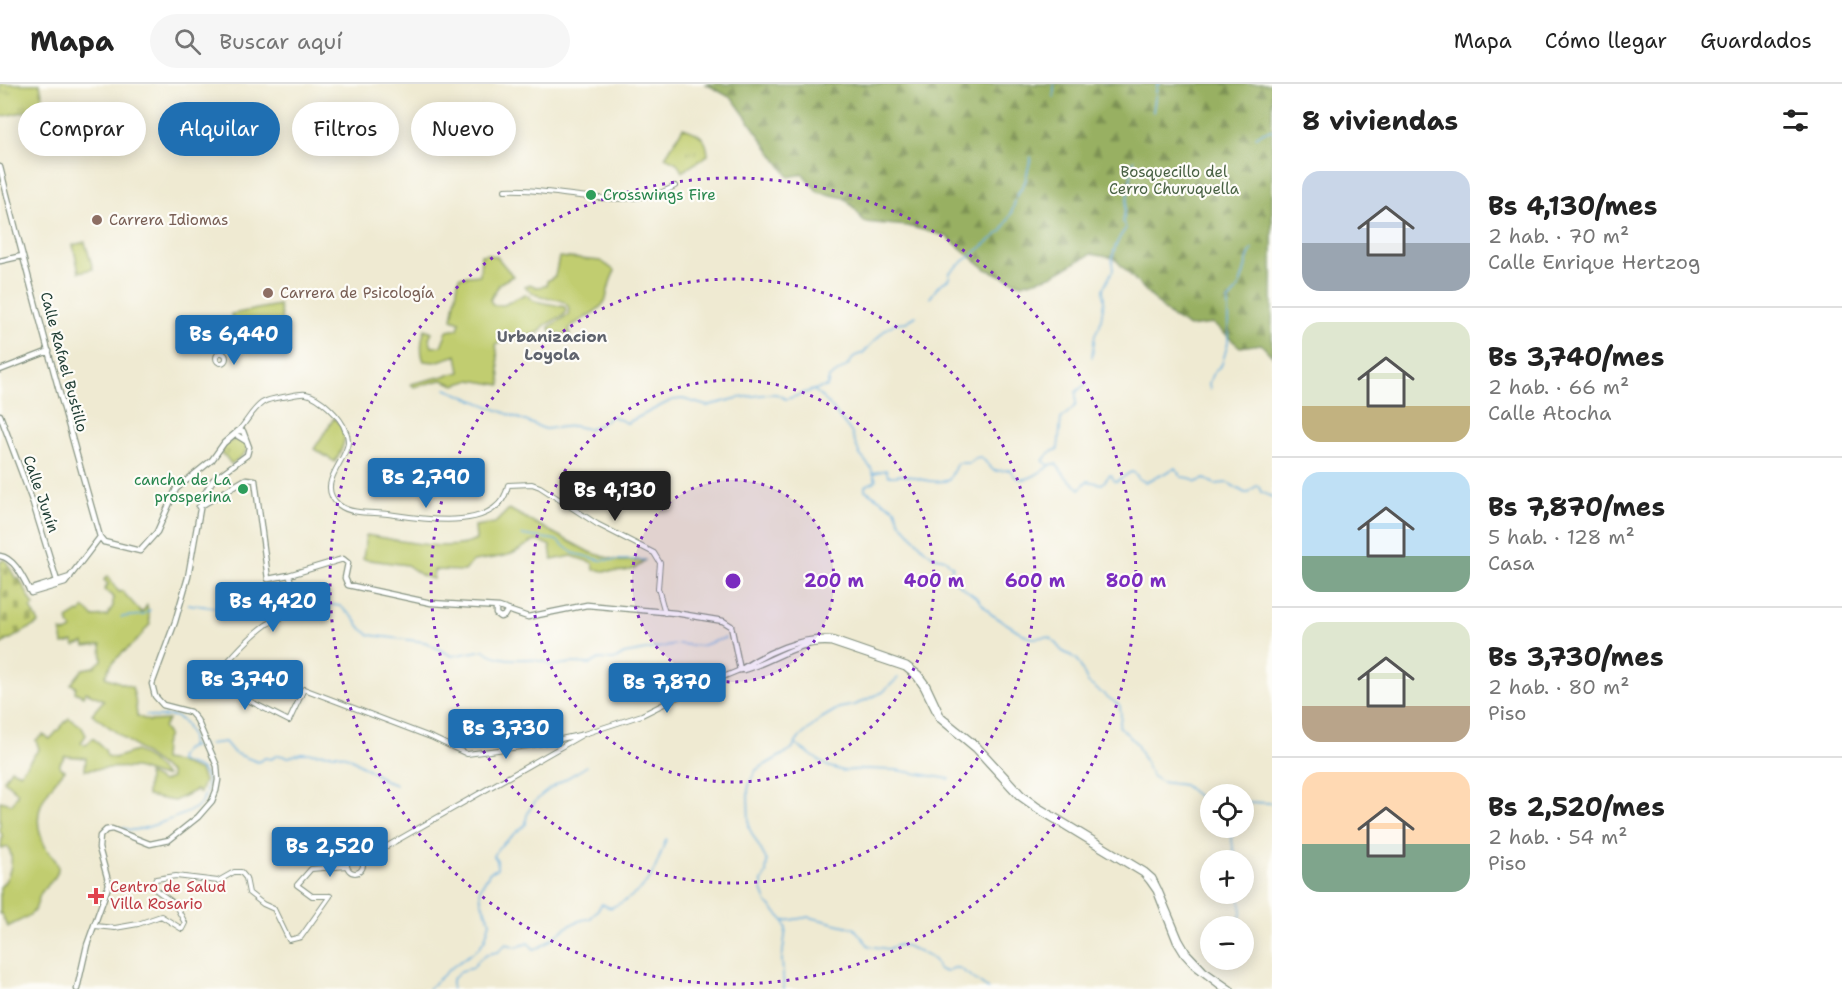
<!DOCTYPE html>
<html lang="es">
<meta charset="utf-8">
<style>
body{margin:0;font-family:"Shantell Sans",sans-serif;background:#f6f6f6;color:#222;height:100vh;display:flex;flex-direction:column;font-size:22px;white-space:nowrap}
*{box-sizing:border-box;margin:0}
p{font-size:20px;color:#767676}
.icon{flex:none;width:33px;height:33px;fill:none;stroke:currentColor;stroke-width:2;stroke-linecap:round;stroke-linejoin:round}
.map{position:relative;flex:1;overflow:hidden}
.panel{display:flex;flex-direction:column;background:#fff;width:570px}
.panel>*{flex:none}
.hud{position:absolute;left:18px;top:18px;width:570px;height:54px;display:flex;gap:12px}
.tools{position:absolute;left:1200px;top:700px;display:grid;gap:12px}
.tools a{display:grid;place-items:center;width:54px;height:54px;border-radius:50%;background:#fff;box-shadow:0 3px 15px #0003;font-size:30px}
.price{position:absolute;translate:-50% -51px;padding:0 14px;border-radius:6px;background:#1f6fb2;color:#fff;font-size:20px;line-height:39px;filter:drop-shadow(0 2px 3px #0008)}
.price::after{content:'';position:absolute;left:50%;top:36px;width:18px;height:14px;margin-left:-9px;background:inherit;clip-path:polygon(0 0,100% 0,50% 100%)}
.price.active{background:#222;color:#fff}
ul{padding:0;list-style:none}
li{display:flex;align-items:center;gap:18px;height:150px;padding:0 30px}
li+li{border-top:2px solid #e0e0e0}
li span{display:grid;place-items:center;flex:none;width:168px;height:120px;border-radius:18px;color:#555}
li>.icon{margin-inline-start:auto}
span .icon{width:72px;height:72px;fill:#fffc;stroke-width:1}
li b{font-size:26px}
h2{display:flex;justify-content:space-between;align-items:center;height:72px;padding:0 30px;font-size:26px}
.tag{padding:0 21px;border-radius:27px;background:#fff;box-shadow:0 3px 15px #0003;font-size:21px;line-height:54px}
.tag.active{background:#1f6fb2;color:#fff}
header{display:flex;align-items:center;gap:36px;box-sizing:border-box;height:84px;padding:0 30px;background:#fff;border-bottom:2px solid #e0e0e0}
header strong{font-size:28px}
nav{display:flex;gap:33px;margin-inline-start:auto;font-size:21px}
.search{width:420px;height:54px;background:#f6f6f6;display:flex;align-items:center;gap:15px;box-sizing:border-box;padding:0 21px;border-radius:33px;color:#767676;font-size:22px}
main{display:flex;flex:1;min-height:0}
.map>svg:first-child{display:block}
.green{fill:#c1cd6f;stroke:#708552;stroke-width:1.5}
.forest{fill:url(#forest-firs);stroke:#5c764b;stroke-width:1.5}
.cemetery{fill:url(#cemetery-stones);stroke:#708552;stroke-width:1.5}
.park{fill:url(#park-tufts);stroke:#708552;stroke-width:1.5}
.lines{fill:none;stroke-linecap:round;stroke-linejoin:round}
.stream{stroke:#68afdf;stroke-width:1.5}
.minor-casing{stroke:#879483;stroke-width:6}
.major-casing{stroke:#879483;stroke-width:7}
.minor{stroke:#fff;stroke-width:4}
.major{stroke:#fff;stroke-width:4.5}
.ring{fill:none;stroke:#7b2cbf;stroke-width:3;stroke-dasharray:3 6}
.leisure-dot{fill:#2e9e5b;stroke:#fdfcf7;stroke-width:2}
.education-dot{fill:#8d6e63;stroke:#fdfcf7;stroke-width:2}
.health-dot{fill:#e0444e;stroke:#fdfcf7;stroke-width:2}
.labels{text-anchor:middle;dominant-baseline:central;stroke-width:4.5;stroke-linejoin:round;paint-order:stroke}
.park-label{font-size:15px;fill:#486143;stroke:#fdfcf7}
.leisure-label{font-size:15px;fill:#27864d;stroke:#fdfcf7;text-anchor:start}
.education-label{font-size:15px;fill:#785e54;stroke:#fdfcf7;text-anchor:start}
.street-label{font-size:15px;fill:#1f3d34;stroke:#fdfcf7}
.health-label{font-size:15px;fill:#be3a42;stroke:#fdfcf7;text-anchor:start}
.neighbourhood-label{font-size:16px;font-weight:bold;fill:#5f636d;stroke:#fdfcf7}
.centre{fill:#7b2cbf;stroke:#fdfcf7;stroke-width:3}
.ring-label{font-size:18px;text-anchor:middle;font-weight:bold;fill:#7b2cbf;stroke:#fdfcf7;stroke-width:4.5;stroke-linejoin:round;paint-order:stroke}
</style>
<header>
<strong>Mapa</strong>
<div class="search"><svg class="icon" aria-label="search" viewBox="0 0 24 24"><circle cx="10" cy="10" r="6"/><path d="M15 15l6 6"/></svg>Buscar aquí</div>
<nav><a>Mapa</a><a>Cómo llegar</a><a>Guardados</a></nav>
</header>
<main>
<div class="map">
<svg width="1272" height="905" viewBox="0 0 1272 905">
<defs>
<pattern id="forest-firs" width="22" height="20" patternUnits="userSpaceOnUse" patternTransform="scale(1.5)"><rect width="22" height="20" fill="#98b062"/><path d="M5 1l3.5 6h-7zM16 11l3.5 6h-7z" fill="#7b9052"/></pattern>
<pattern id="cemetery-stones" width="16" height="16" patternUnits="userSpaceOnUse" patternTransform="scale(1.5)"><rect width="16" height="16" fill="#c1cd6f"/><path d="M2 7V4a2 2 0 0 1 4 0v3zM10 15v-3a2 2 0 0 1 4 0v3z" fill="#9ca85c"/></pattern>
<pattern id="park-tufts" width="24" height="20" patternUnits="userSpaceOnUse" patternTransform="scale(1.5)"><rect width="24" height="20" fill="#c1cd6f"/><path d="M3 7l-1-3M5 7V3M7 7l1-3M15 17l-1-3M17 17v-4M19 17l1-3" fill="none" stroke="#9ca85c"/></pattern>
</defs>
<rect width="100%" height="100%" fill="#fdfcf7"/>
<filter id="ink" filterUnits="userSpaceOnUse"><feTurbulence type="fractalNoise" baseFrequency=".0167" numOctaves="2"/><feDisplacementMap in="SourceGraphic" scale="12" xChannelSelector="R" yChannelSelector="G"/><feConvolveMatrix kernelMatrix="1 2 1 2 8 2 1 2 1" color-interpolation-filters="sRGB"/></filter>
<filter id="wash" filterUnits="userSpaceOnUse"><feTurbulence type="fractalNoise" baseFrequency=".008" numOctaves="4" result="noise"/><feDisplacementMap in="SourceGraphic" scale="24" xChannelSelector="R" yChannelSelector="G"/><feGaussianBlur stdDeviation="1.35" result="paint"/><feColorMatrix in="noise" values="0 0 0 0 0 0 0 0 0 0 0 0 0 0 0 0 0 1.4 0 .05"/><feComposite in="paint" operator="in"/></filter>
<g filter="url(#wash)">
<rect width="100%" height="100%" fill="#efead2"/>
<path class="green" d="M487,170L497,173L513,192L500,199L490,216L493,221H504L525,210L534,217L565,223L566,226L564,231L545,241L538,249L496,260L501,301L471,296L455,301L442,296L414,303L411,300L460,288L457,271L435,278L424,277C420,269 421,254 425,245L432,248L429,254L432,263L441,262L447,247L458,245L460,238L452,235L459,193L480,191L481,171Z
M559,173L601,177L615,187C609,197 609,204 606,215C602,226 582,235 572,242L569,246L570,251L553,250L549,243L568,231L569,224C563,213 553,216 542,213C536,212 530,207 525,203L530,200L536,203L546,202L547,197L555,192Z
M279,221L285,254L237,263L231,230Z
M334,334C351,349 344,362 335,378L314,365Z
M509,425L589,468L619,477L645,476C633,492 611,487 594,486L593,479L572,472L552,476L550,462C529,450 529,464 511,470C500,474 485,475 473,477L465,487L434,486L433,495L423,492L407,481L363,475L366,451C394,455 451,470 476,456L475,442L495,439Z
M107,492L119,508L122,507L142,529L147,521L150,540C145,546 140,554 134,559C122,570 110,577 105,593L132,603L135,614L137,632L149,637L168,636L163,643L168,651L164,661L163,676L177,678L200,687L204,697L200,709L196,706L174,717L147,712L148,690L162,698L171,694L170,689L92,630L104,616L86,608L83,612L75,608L76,602L71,600L83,585L94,583L102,576L101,561L85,563L84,559L75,562L73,558L63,560L61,547L66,549L72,546L67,535L78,528L80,529L84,524L94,533L107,532L113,522V512L104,506L108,500L104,496Z
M69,634L81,642L86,651L81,659L86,661L93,654L105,666L107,672L114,674L136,667L151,677L166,692C155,694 145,684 133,684C118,682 101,685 85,686L86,674L65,672L60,679V683L65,686C42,711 29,732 46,764C49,770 58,776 58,783C59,794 46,801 41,809C37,816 38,825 31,830C25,835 15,839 7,843L2,830H0V803C10,794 15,775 8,763L1,765L2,751L0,747V717L12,720L18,709L4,696L11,685L20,689L39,665L36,656L43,651L50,655Z"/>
<path class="forest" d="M706,0H1272V272L1261,260L1240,263L1213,240L1189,243L1169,231L1114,174L1091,170L1051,192L1021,200L986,185L946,152L907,142L864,138L856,126L844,114L818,108L803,90L789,93L733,15Z"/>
<path class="cemetery" d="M5,475L16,495L19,494L34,522L31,524L39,539L0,561V478Z"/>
<path class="park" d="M0,0H40L44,20L41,24L0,33Z
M683,44C700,49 707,54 708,71L682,88L677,79L665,73Z
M85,158L93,185L79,188L73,161Z
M233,356H242L247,360C248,371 239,374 231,380L226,373L219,368L227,359Z"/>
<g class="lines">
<path class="stream" d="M1054,0V13
M1153,28L1157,1L1160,0
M1256,53L1263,48L1272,46
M930,214L939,201L949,195L950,188L1002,147L1011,130L1017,111L1025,98L1031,73
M1092,273L1095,250L1100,241L1104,217L1103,205L1113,186C1110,170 1116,157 1126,144L1123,138L1134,76
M446,305L545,345L573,342L589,345L599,341L612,332L627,339L672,316L683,315L707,322L738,314L769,310H776L786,315C800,312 812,304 827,303L829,294L847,282L855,272L863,269L884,247L895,239L906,238L916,232
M1210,306L1209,299L1212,291L1222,280L1228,259V217C1246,200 1242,184 1252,165
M809,308L814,306L828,319L851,348L860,371L871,384L876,396L874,398L865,402V406L895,425L900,438L924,465L933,472L945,475L953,483L949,490L950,494L977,514L991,530L1028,553C1036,556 1043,551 1051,554L1062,567L1077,575L1088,599L1120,622L1121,633L1119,642L1136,659L1152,692L1161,698L1184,701L1210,722
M1049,381L1043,377L1049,369L1058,365L1061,335L1076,321V308L1087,299
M874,389L886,386L888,391C894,394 895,391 902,391C918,393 932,401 949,396L957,379H969L975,374L981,373L994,387L1010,386C1020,406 1040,388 1052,380H1056L1066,393L1080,405L1087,397L1102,400L1110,391L1112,392L1114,397H1117L1131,388L1135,389L1139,395L1145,398L1176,384L1181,393L1190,394L1196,398L1205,395L1215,400L1228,399L1245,409H1248L1256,402L1259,403L1261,408L1272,413
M522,451L556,456L573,469L600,476H645
M188,520L216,524L219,528
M294,524L301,526L327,520L340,522L352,532L362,545L370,551L425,558L452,572L484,566C495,575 512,576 526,575C533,575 537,578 545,577L551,582L571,579L591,580L599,575L614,576L624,570L679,560L700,562L725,554
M223,532L225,533C240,526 263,511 280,515L284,522L288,523
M121,533L143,531L150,526
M146,631C165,639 176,620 189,648C192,653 192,656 190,662
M209,660L225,658L234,669L258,678L265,674L271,675L278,671L289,673L301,669L337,670L349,673L388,698L396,701
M795,660L827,682L843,687L864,685L896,686L950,695
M1244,718L1272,719
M122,744C125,744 128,746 131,746C142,747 187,730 197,723C205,716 211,698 204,689C199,681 187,681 179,677C180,664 192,662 203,661
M1231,744L1233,765L1240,777
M1244,785V789
M1238,810L1242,826L1238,840
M785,837L809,833L854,844L869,862L888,865L899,861L907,862L930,873L935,877L938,885L946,888L953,884H959L988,905
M428,905L451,884L479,864L485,855L490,838L481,817L480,805L490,788L497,785V776L494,772L498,764L526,740C524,713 568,695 587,682
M452,905V896L461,887L473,884C478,875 487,869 498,868L506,860L517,863L528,859L534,865C548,864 566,835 590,835L602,820L610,824C649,807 653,792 666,755
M784,905L782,875L786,844L784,837L767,819L762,806V797L766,790L767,777L749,744L748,706L750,698L756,686L791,666L800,653L822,634L839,624L855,621L883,608L898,594"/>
</g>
</g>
<g filter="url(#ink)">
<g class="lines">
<defs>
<path id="minor" d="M505,106C559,103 625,130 675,102
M216 274a5 5 0 1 1 10 0a5 5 0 1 1-10 0Z
M238,347C246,339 252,326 262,319C268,315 276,314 283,313C291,312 299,309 306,310C319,312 341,333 345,346C347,349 348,355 348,359C346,378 315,401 339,421C352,431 373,428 388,430C422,435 500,449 508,401L532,400L540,403L597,440L654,469L660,479L658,504L665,529
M289,491C293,503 297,515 290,527C284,536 274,535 266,541C245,556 228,578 210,597L289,637L304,605L433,654L467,670L528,662L584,650L642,631L694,605L740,586
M347 781a8 8 0 1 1 16 0a8 8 0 1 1-16 0Z
M361,777L582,651
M330,812H312L297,801L311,785L347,782
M95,842L115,844L138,840L161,832L182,845L185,839L175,820L156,806L154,799L156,795L176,792L218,797L234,788H241L246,794L249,809L263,820L274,825L289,856L301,853L330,812"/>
<path id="major" d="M0,83C31,207 65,330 100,453L104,458
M0,177L22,172
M0,286L49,267
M0,331L33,419L57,497
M238,352L246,357
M199,423L246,395L255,396L268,495L289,491L343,475L348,479L345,494L348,501L431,519L499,523L528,533L587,521L675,529L723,537L731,542L740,586
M0,472C15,474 24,496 31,509L65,499L100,453
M29,506L70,493
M496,523V530L500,533L504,532L507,527
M740,586C765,569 802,552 832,555L907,581L919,590L927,601L942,633L978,662L1022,710L1038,722L1145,787L1153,794L1159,806L1180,856L1187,868L1204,886L1231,905
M743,586C774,578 797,556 831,559L905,584L916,593L923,603L939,635L975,665L1019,713L1036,725L1143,790L1149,797L1156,807L1176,858L1184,871L1194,882L1224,905
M77,905L87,861L109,800L99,764L100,752L106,746L112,745L150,760L169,756L198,733L212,717L216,707L218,696L217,682L197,636L190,628L163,621L155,612L152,600L175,538L188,493L202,414L213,396L247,371L249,363L243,347H238L224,359L212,376L176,405L157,448L140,467L104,458"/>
</defs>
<use href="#minor" class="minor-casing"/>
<use href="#major" class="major-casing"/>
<use href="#minor" class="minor"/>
<use href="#major" class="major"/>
</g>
</g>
<circle cx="733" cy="497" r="101" fill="#7b2cbf" fill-opacity=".12"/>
<g class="ring">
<circle cx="733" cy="497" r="101"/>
<circle cx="733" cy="497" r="201"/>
<circle cx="733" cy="497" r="302"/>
<circle cx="733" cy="497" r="403"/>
</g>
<g class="leisure-dot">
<circle cx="591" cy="111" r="6"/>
<circle cx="243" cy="405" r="6"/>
</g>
<g class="education-dot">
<circle cx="97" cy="136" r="6"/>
<circle cx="268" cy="209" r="6"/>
</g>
<path class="health-dot" d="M93 803h6v6h6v6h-6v6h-6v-6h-6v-6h6z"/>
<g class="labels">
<g class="park-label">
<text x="1174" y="88">Bosquecillo del<tspan x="1174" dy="17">Cerro Churuquella</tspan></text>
</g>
<g class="leisure-label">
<text x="603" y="111">Crosswings Fire</text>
<text x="231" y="396" text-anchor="end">cancha de La<tspan x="231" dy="17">prosperina</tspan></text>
</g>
<g class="education-label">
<text x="109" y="136">Carrera Idiomas</text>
<text x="280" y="209">Carrera de Psicología</text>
</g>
<g class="street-label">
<text transform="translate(64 278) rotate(75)">Calle Rafael Bustillo</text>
<text transform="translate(41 410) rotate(71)">Calle Junín</text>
</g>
<g class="health-label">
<text x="110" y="803">Centro de Salud<tspan x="110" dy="17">Villa Rosario</tspan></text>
</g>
<g class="neighbourhood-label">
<text x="552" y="252">Urbanizacion<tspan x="552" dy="18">Loyola</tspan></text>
</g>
</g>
<circle cx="733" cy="497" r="9" class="centre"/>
<g class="ring-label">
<text x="834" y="503">200 m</text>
<text x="934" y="503">400 m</text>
<text x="1035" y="503">600 m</text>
<text x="1136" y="503">800 m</text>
</g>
</svg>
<div class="tools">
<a><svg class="icon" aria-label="locate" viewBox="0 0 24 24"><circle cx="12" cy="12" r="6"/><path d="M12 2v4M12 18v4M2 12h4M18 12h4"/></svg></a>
<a>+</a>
<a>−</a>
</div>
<b class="price" style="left:234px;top:282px">Bs 6,440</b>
<b class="price" style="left:426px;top:425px">Bs 2,790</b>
<b class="price active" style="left:615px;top:438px">Bs 4,130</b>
<b class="price" style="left:273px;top:549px">Bs 4,420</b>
<b class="price" style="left:245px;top:627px">Bs 3,740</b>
<b class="price" style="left:667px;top:630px">Bs 7,870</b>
<b class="price" style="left:506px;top:676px">Bs 3,730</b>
<b class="price" style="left:330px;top:794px">Bs 2,520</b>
<div class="hud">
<a class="tag">Comprar</a>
<a class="tag active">Alquilar</a>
<a class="tag">Filtros</a>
<a class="tag">Nuevo</a>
</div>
</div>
<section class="panel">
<h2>8 viviendas<svg class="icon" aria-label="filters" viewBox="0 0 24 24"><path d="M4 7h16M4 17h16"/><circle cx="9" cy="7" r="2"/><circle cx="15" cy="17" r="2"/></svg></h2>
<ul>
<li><span style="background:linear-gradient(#c9d6e8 60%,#9aa5b1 0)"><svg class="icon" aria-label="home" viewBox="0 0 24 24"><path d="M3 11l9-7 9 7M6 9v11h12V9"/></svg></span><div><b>Bs 4,130/mes</b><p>2 hab. · 70 m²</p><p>Calle Enrique Hertzog</p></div></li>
<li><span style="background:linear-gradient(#dfe7d0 70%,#c2b280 0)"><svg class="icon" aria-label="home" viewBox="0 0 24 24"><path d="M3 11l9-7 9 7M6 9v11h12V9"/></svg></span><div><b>Bs 3,740/mes</b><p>2 hab. · 66 m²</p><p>Calle Atocha</p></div></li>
<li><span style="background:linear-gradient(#bfe0f5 70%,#7fa58c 0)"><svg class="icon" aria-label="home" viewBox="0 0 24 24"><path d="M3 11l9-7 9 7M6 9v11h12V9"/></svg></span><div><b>Bs 7,870/mes</b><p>5 hab. · 128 m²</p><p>Casa</p></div></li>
<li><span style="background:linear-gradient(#dfe7d0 70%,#b9a48a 0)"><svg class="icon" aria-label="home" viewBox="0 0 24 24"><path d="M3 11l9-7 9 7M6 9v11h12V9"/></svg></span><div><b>Bs 3,730/mes</b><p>2 hab. · 80 m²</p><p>Piso</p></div></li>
<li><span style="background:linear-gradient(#ffd9b3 60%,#7fa58c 0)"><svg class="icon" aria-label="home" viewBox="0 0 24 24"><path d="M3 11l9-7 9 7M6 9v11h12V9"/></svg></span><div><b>Bs 2,520/mes</b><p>2 hab. · 54 m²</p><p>Piso</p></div></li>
</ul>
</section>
</main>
